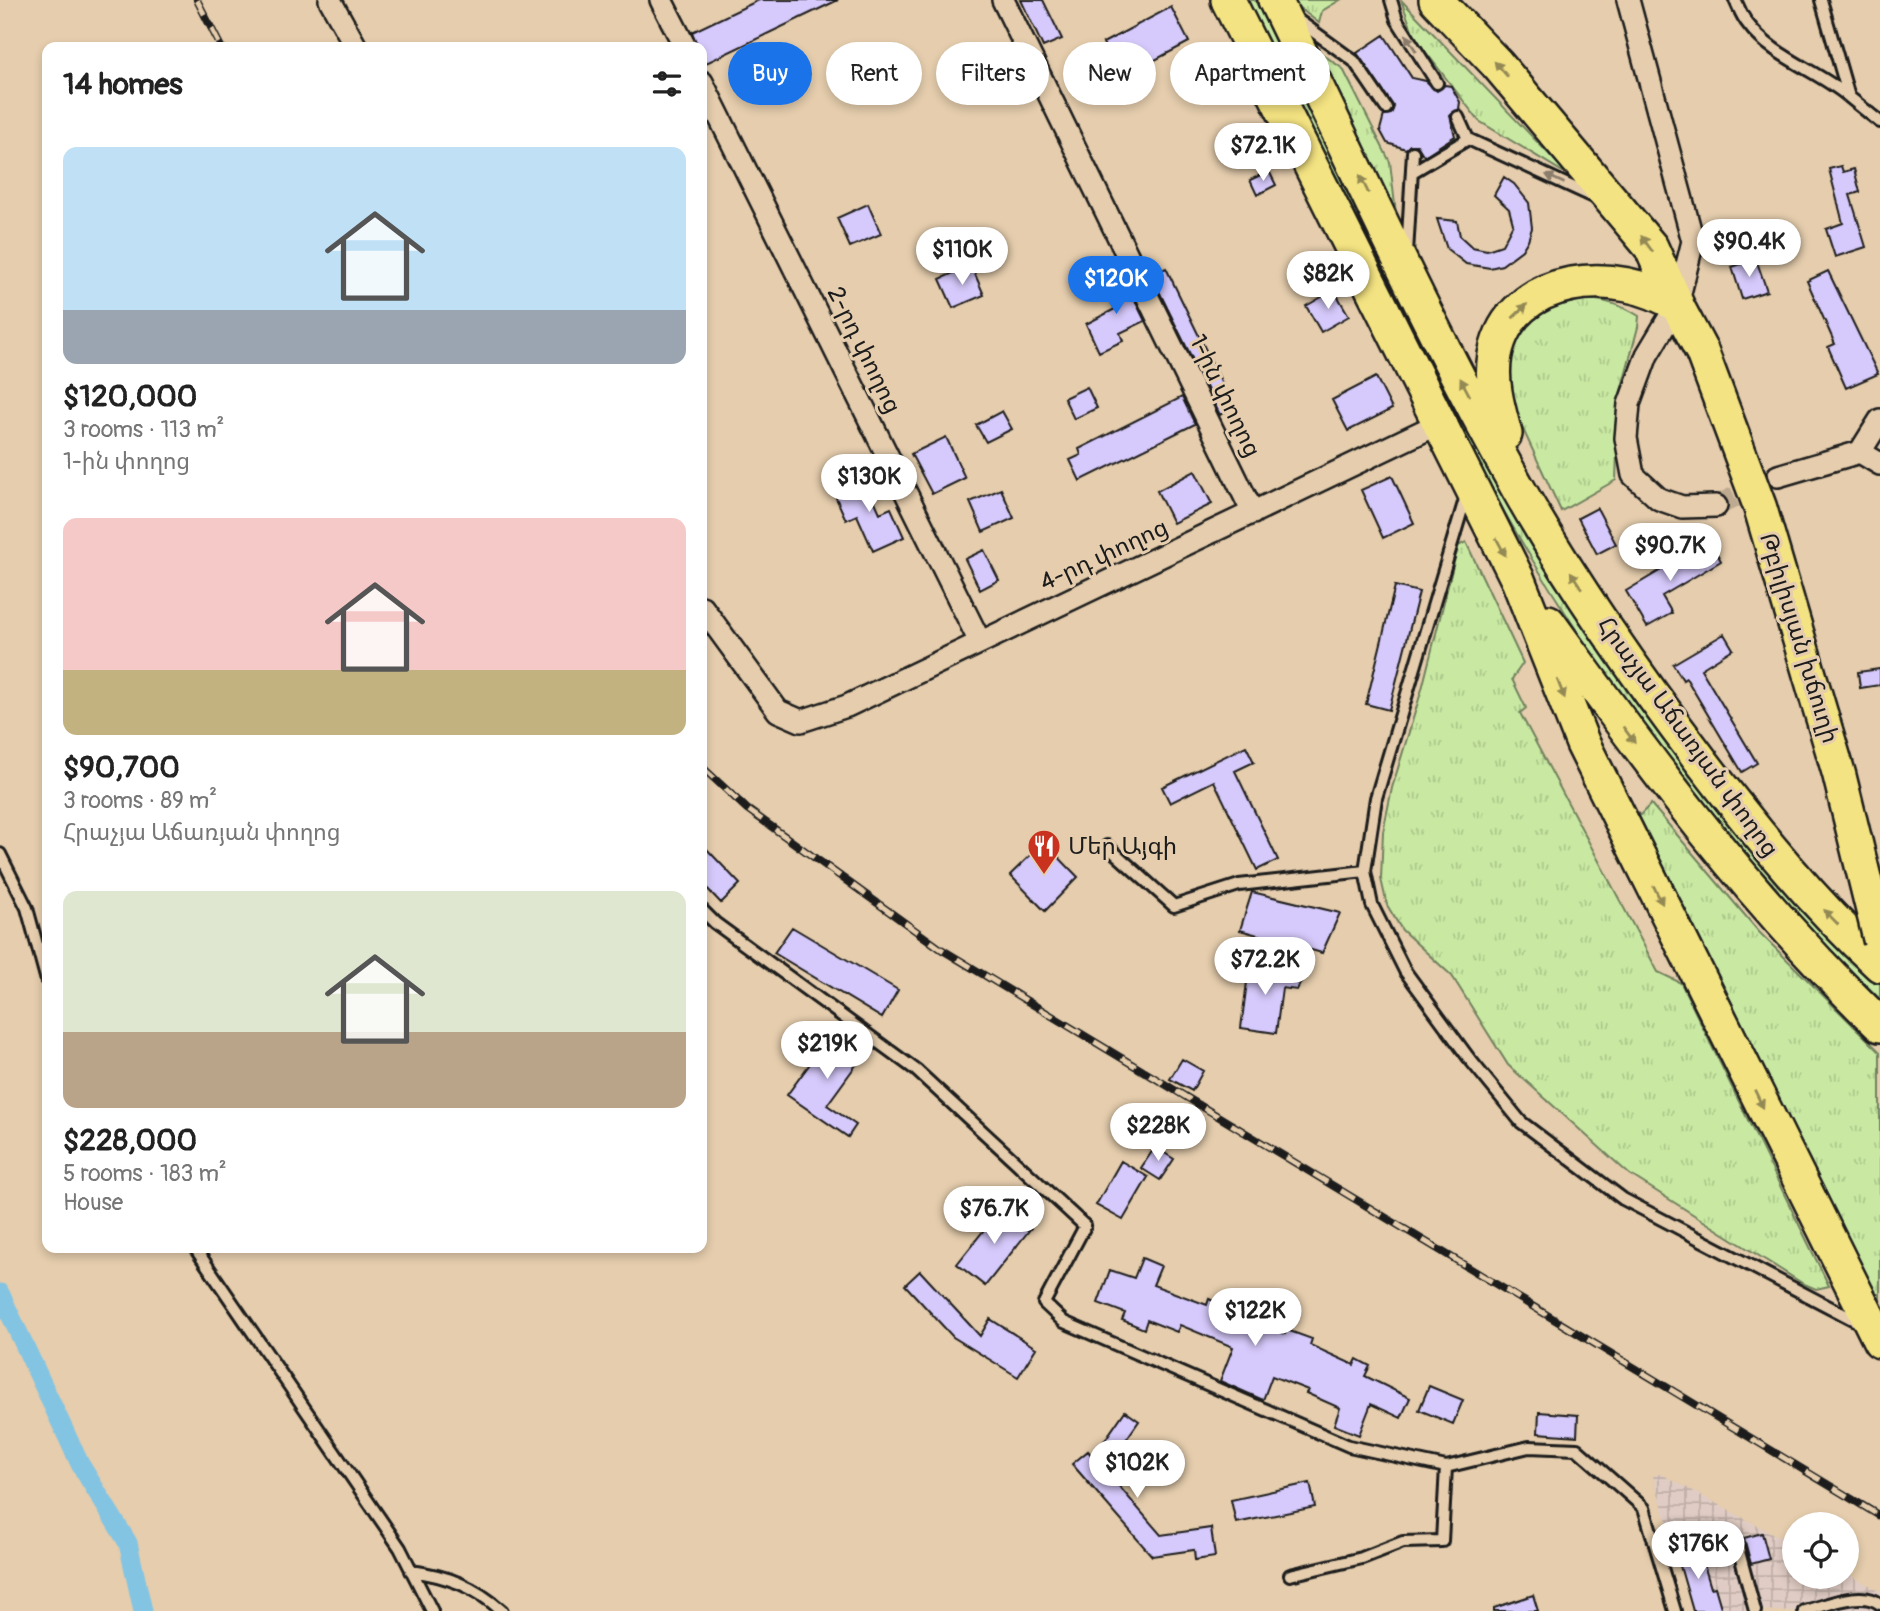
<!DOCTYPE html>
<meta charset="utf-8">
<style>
body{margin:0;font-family:Pangolin,"Noto Sans Armenian",sans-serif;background:#f2f2f2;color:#222;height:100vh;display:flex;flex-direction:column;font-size:26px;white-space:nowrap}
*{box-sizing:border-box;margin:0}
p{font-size:23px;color:#767676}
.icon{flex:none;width:38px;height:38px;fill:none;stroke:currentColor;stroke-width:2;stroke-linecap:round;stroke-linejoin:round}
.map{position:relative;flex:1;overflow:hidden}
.side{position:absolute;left:42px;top:42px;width:665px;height:1211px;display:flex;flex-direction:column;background:#fff;border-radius:14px;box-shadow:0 4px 10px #0003}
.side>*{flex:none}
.banner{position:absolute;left:728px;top:42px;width:665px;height:63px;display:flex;gap:14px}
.buttons{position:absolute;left:1782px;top:1512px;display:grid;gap:14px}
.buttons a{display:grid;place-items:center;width:77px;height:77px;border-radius:50%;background:#fff;box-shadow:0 4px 10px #0003;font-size:35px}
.price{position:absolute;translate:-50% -60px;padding:0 16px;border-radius:24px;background:#fff;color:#222;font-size:23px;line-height:46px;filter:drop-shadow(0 2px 4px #0008)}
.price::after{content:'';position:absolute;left:50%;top:42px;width:21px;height:16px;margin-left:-10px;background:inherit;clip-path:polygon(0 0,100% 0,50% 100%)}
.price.current{background:#1a73e8;color:#fff}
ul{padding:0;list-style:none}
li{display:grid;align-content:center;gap:14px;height:371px;padding:0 21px}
li span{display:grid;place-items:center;height:217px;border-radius:14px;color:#555}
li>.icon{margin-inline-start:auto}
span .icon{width:126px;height:126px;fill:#fffc;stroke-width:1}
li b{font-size:30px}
h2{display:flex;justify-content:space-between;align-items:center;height:84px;padding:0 21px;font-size:30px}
.pill{padding:0 24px;border-radius:32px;background:#fff;box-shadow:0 4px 10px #0003;font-size:24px;line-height:63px}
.pill.current{background:#1a73e8;color:#fff}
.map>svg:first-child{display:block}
.industrial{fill:url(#industrial-grid)}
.grass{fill:url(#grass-tufts);stroke:#72825f;stroke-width:2}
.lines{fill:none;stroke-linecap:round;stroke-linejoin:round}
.canal{stroke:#83c4e3;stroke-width:19}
.building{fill:#d6c9fb;stroke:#1c1c1c;stroke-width:2}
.minor-tunnel{stroke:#bdaa90;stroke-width:21;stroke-dasharray:21 10;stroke-linecap:butt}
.service-casing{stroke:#1c1c1c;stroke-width:16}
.minor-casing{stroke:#1c1c1c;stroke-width:26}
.primary-casing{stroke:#1c1c1c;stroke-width:37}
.trunk-casing{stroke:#1c1c1c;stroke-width:38}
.service{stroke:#e5cdad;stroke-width:10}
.minor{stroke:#e5cdad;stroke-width:21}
.primary{stroke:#f4e382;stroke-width:32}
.trunk{stroke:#f4e382;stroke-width:33}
.rail-casing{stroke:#1c1c1c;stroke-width:8}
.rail{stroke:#e5cdad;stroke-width:5;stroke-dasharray:16;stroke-linecap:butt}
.primary-bridge-casing{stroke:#1c1c1c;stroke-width:37;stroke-linecap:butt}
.primary-bridge{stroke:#f4e382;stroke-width:32}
.oneway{fill:#8b7d6c}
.oneway2{fill:#938954}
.labels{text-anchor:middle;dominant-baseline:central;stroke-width:6;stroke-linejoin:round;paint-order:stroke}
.street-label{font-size:24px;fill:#1c1c1c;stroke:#e5cdad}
.poi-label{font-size:24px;fill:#1c1c1c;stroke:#e5cdad;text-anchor:start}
</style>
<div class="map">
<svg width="1880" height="1611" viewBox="0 0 1880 1611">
<defs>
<pattern id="industrial-grid" width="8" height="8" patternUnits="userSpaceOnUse" patternTransform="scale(1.75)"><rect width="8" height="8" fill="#e0ccc4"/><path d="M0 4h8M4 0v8" fill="none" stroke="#c0afa8"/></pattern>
<pattern id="grass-tufts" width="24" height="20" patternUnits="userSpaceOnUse" patternTransform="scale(1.75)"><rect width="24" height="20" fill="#c9e9a2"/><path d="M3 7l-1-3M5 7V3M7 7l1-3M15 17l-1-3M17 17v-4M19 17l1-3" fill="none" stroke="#acc78b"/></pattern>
</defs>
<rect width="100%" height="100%" fill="#e5cdad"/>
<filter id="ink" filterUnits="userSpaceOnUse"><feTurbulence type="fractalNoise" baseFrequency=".0143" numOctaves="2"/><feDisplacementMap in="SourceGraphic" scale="14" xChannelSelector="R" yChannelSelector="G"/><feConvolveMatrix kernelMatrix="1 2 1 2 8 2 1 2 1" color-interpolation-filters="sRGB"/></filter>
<g filter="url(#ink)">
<path class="industrial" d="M1661,1474L1794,1545V1577H1846V1573L1880,1591V1611H1695L1653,1476Z"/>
<path class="grass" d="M1243,0H1255L1419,325L1410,330Z
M1289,0H1340L1322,11L1319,23Z
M1401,0L1565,171L1563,172L1479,121L1415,38Z
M1300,38L1343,69L1390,162L1398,231Z
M1585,299C1605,300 1622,305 1639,316L1638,327L1619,398L1616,480L1561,511L1509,399L1510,351L1528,323L1543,310Z
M1440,377L1597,641L1667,744L1698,784L1880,983V999C1849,967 1814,939 1785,906C1648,746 1527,572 1436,382Z
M1466,542L1523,663L1512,679L1526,708L1520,713L1658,972L1681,983L1829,1286L1816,1289L1802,1283L1629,1174L1508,1065L1452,976L1402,930L1387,905L1381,879L1383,832L1392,788L1422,689L1458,546Z
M1651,804L1759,932L1880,1052V1303L1639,816Z"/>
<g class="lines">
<path class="canal" d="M0,1293L80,1464L128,1543L143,1611"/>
</g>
<path class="building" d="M759,0H838L702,65V47H698L692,32Z
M1021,0H1043L1062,39L1043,47Z
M1171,7L1189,42L1121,78L1103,43Z
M1384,35L1412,78L1426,81L1437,91L1445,85L1451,86L1460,102L1459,109L1450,116L1455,136L1424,156L1417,145H1410L1406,149L1387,143L1380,130L1384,115L1391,114L1394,107L1357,53Z
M1841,166L1843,172L1854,169L1860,192L1850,195L1866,247L1835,257L1826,229L1843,223L1829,169Z
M1269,171L1276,185L1257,195L1250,180Z
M1504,177L1514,184L1529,203L1532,228L1528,240L1522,250L1502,265L1490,268L1466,264L1447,249L1437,219L1457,221L1460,236L1472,247L1487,250L1502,245L1513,224L1509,209L1494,195Z
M868,204L881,234L850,247L837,218Z
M1756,259L1767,291L1742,299L1732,267Z
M971,265L984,295L953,308L940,279Z
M1166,268L1234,408L1220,415L1151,275Z
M1828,271L1878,374L1846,388L1828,347L1835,344L1807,281Z
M1121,272L1145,321L1120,333L1123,341L1099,352L1086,324L1115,309L1106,290L1112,287L1108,278Z
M1334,290L1349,316L1321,332L1306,306Z
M1376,377L1392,409L1348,431L1332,400Z
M1087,387L1097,408L1074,419L1064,398Z
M1182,397L1195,424L1080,481L1070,460L1081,455L1079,449Z
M1002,411L1012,429L986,442L976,425Z
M946,437L965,478L932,494L911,454Z
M1195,471L1212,504L1173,523L1157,491Z
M1392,476L1414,523L1383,538L1361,490Z
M864,477L880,513L891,508L904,537L873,551L857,515L846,520L833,491Z
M1001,489L1014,518L983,532L970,502Z
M1597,508L1616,544L1597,554L1578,518Z
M1710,541L1721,561L1662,596L1672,613L1647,627L1626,591Z
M984,550L999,580L980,590L965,559Z
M1395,586L1419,592L1389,710L1366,704Z
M1724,634L1733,649L1701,669L1757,763L1742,772L1686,678L1683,680L1673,664Z
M1880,669V685L1860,688L1858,672Z
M1246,746L1254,762L1235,771L1278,860L1257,870L1214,781L1170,803L1162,787Z
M1044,842L1078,877L1045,911L1010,875Z
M702,844L740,884L721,903L702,883Z
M1252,892L1340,913L1322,953L1240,930Z
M792,927L898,990L882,1018L774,953Z
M1245,965L1304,975L1297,990L1282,988L1276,1033L1241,1028L1247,982L1243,981Z
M834,1031L864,1054L827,1105L856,1125L848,1137L787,1095Z
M1182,1059L1203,1071L1192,1091L1170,1079Z
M1155,1147L1174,1159L1160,1180L1141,1168Z
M1121,1161L1148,1177L1123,1220L1096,1205Z
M1003,1206L1031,1228L985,1286L957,1264Z
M1142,1258L1161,1266L1153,1285L1207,1305L1209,1299L1285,1334L1287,1330L1312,1339L1310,1345L1354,1365L1357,1359L1370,1366L1365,1376L1410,1398L1401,1418L1371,1404L1359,1435L1334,1425L1340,1408L1306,1393L1308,1390L1272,1376L1263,1400L1220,1381L1233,1347L1180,1325L1177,1332L1147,1320L1144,1329L1122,1320L1125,1313L1098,1303L1110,1270L1134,1278Z
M920,1271L980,1336L990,1319L1036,1348L1018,1377L953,1337L905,1285Z
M1429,1386L1463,1400L1453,1424L1419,1410Z
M1125,1411L1139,1421L1105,1470L1161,1535L1211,1528L1215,1557L1195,1560L1194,1550L1152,1556L1072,1464L1088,1451L1093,1457Z
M1539,1412L1578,1415L1577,1436L1538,1433Z
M1310,1483L1315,1507L1236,1523L1231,1500Z
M1762,1533L1769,1559L1751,1564L1744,1538Z
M1698,1545L1711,1588L1715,1587L1722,1611H1693L1676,1552Z
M1533,1595L1538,1611H1494V1608Z"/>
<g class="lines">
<path class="minor-tunnel" d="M1716,506L1765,483"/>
<defs>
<path id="service" d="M1391,0L1397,20L1437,83
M1735,0C1739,8 1742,17 1748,24C1772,57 1819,71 1849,97
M1821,0L1849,97L1880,122
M1295,18L1354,61L1386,108
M1458,117L1468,139
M1414,171L1468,139L1596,198
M1407,253L1413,152
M1466,496L1376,798L1365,871L1372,905L1405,971L1468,1057L1521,1122L1623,1199L1860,1323
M1107,846L1174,906L1239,885L1365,871
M0,854L27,908L47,981
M702,910L715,923L916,1070L1085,1226L1044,1303L1064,1322L1349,1446L1446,1467L1529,1447L1577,1449L1644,1508L1675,1611
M195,1248L400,1548L432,1611
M1738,1548L1755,1611
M411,1571C448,1576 474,1586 502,1611
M1290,1575L1362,1558L1403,1542L1442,1541L1446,1467
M1804,1611C1825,1606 1862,1589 1880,1604"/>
<path id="minor" d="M330,0L356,47
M661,0L685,47
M1003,0L1253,513
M1628,0L1693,241L1677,305L1647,355L1629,404L1626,438L1633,475L1659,499L1682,507L1716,506
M702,82L980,642
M1860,452L1880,420
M1778,476L1860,452L1880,464
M702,607L778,711L801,721L847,706L1438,424"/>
<path id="primary" d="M1677,305L1702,352"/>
<path id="trunk" d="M1228,0L1518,580L1583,744L1880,1341
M1275,0C1355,164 1429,331 1519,490C1572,584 1636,675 1702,762C1757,834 1813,903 1880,965
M1436,0L1497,64L1651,247L1677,305
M1505,434C1498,408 1490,382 1495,355C1511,272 1619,266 1677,305
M1548,622C1653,768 1751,900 1880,1025"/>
</defs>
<use href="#service" class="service-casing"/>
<use href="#minor" class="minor-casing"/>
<use href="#primary" class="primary-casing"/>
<use href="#trunk" class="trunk-casing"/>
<use href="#service" class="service"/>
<use href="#minor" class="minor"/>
<use href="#primary" class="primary"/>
<use href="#trunk" class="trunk"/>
<defs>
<path id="rail" d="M197,0L221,47
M702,767L747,809L941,949L1880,1516"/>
</defs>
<use href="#rail" class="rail-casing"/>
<use href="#rail" class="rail"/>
<defs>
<path id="primary-bridge" d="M1702,352L1760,507L1839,774L1880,941"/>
</defs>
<use href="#primary-bridge" class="primary-bridge-casing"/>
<use href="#primary-bridge" class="primary-bridge"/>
</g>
<defs><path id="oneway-solid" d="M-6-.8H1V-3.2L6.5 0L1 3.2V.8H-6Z" transform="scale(1.75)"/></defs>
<g class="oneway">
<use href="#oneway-solid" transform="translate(1411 43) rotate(-122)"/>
<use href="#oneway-solid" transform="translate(1555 179) rotate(-155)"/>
</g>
<g class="oneway2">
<use href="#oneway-solid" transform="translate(1501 69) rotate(-131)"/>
<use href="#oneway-solid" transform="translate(1364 184) rotate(-116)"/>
<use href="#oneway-solid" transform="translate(1647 244) rotate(-126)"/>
<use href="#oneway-solid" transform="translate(1520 311) rotate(-44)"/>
<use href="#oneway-solid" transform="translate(1465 387) rotate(-118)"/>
<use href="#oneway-solid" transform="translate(1501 547) rotate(62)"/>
<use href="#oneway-solid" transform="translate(1576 580) rotate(-123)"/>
<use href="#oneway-solid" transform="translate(1561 689) rotate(68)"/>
<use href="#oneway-solid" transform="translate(1629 735) rotate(54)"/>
<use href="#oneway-solid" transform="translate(1658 895) rotate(64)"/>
<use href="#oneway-solid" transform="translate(1831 917) rotate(-134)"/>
<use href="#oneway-solid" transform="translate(1759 1099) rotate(64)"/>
</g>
</g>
<defs>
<symbol id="restaurant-pin" viewBox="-11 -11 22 30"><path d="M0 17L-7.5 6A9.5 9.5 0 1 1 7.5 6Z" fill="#c8321e" stroke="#e5cdad"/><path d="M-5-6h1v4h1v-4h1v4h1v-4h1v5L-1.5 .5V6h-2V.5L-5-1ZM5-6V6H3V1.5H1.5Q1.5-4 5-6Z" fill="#fff"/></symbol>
</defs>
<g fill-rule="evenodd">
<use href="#restaurant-pin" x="1025" y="827" width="38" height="52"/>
</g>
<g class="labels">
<g class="street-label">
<text transform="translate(864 350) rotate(64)">2-րդ փողոց</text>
<text transform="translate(1225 396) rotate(64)">1-ին փողոց</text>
<text transform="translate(1104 555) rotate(-25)">4-րդ փողոց</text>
<text transform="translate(1799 638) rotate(73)">Թբիլիսյան խճուղի</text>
<text transform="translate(1688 737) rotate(54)">Հրաչյա Աճառյան փողոց</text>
</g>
<g class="poi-label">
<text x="1068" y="846">Մեր Այգի</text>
</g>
</g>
</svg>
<div class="buttons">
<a><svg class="icon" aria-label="locate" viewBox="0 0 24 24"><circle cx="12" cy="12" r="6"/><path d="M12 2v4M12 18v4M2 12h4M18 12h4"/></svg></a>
</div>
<b class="price" style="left:1263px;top:183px">$72.1K</b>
<b class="price" style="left:1749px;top:279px">$90.4K</b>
<b class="price" style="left:962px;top:287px">$110K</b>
<b class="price" style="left:1328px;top:311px">$82K</b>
<b class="price current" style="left:1116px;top:316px">$120K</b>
<b class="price" style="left:869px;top:514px">$130K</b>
<b class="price" style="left:1670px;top:583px">$90.7K</b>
<b class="price" style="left:1265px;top:997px">$72.2K</b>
<b class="price" style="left:827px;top:1081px">$219K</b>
<b class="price" style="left:1158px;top:1163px">$228K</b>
<b class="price" style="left:994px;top:1246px">$76.7K</b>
<b class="price" style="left:1255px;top:1348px">$122K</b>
<b class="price" style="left:1137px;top:1500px">$102K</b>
<b class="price" style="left:1698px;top:1581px">$176K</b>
<div class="banner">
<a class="pill current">Buy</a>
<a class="pill">Rent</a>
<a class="pill">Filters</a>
<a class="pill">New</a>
<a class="pill">Apartment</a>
</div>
<section class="side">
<h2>14 homes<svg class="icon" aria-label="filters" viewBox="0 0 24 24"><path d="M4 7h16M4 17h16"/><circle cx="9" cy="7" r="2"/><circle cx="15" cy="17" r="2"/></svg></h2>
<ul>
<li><span style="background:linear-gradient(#bfe0f5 75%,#9aa5b1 0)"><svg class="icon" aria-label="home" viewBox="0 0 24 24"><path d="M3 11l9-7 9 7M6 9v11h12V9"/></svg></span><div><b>$120,000</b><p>3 rooms · 113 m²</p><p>1-ին փողոց</p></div></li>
<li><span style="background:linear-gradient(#f6c9c9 70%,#c2b280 0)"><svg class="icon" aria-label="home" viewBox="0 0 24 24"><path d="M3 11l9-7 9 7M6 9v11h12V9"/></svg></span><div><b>$90,700</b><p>3 rooms · 89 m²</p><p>Հրաչյա Աճառյան փողոց</p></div></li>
<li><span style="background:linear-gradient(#dfe7d0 65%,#b9a48a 0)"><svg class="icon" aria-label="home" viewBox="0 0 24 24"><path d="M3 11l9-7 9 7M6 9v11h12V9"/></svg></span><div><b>$228,000</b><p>5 rooms · 183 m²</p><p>House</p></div></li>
</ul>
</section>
</div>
